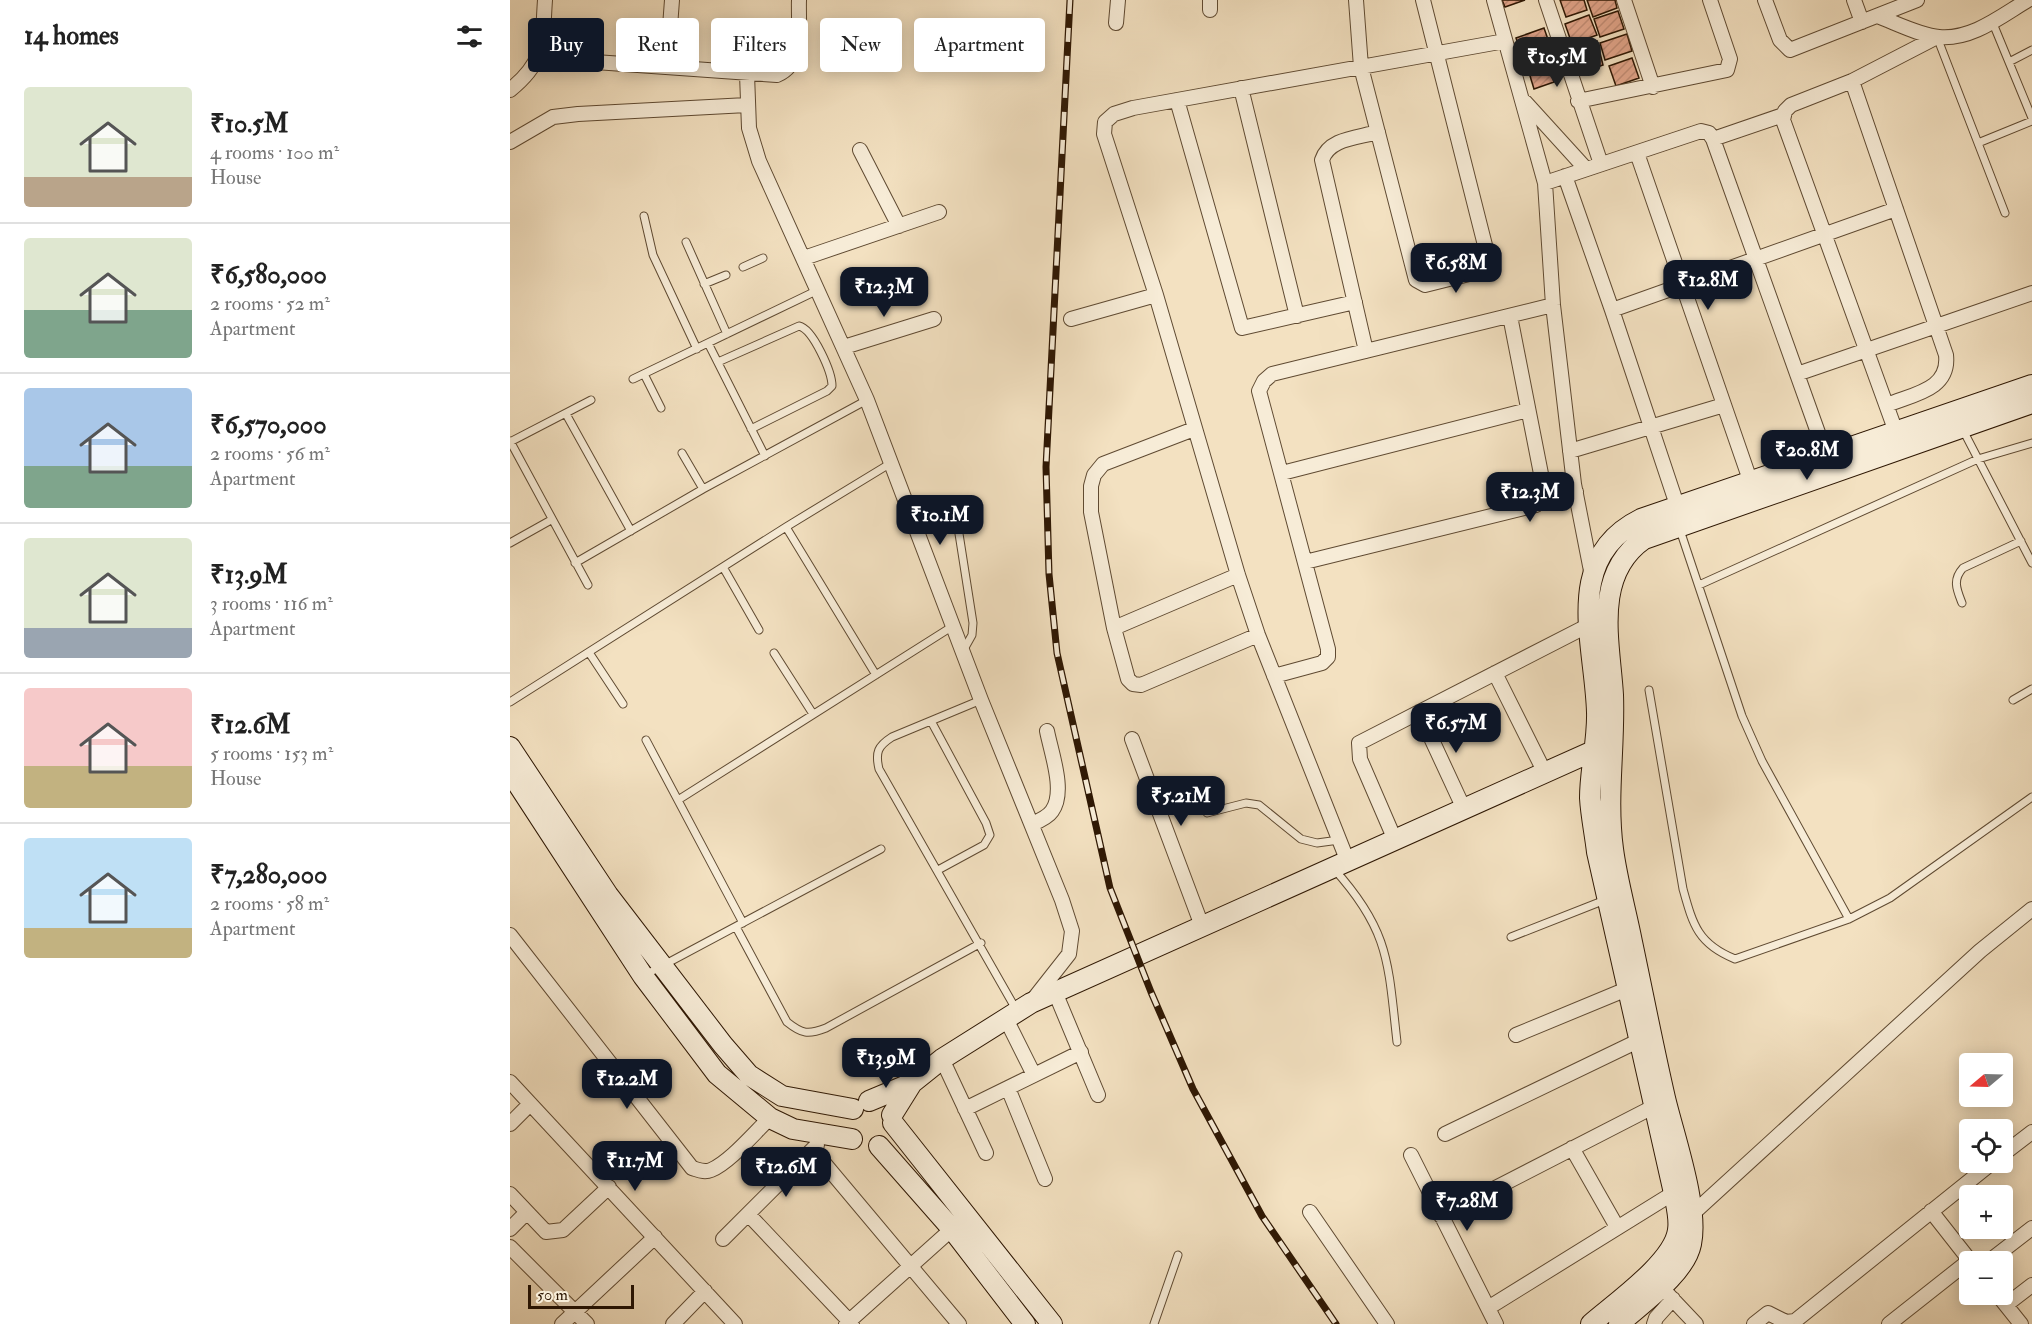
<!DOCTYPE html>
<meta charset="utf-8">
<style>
body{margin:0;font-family:"IM FELL Double Pica",serif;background:#f6f6f6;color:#222;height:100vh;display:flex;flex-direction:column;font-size:22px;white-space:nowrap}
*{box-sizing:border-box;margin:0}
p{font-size:20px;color:#767676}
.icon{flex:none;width:33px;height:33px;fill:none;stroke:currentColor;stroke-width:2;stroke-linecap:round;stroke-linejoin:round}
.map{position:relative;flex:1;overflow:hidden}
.panel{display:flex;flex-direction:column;background:#fff;width:510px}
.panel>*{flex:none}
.top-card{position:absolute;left:18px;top:18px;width:570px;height:54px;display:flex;gap:12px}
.needle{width:39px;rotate:251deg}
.fabs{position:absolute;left:1449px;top:1053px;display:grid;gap:12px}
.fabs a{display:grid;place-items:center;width:54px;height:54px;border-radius:6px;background:#fff;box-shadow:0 3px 15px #0003;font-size:30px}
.scale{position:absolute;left:18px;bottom:15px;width:106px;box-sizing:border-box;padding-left:6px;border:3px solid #2e1703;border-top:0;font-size:16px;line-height:21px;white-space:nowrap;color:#2e1703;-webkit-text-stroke:4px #f7ecd7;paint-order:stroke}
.price{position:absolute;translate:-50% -51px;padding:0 14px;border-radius:12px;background:#111827;color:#fff;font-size:20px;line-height:39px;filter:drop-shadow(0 2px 3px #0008)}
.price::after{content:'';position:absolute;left:50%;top:36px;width:18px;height:14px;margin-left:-9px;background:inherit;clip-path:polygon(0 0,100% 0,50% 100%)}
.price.active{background:#222;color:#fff}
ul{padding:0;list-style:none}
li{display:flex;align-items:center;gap:18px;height:150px;padding:0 24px}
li+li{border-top:2px solid #e0e0e0}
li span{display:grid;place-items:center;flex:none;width:168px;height:120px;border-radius:6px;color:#555}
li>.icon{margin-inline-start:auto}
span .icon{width:72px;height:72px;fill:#fffc;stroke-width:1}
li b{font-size:26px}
h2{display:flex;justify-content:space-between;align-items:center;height:72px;padding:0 24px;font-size:26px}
.tag{padding:0 21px;border-radius:6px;background:#fff;box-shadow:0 3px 15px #0003;font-size:21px;line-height:54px}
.tag.active{background:#111827;color:#fff}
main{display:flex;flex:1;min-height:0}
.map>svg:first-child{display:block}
.building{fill:url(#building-hatch);stroke:#2e1703;stroke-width:1.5}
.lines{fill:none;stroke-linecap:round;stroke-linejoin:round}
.service-casing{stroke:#5f4a32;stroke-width:9}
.minor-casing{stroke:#5f4a32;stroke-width:16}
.secondary-casing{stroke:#2e1703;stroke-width:22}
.service{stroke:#f7ecd7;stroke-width:7}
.minor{stroke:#f7ecd7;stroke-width:14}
.secondary{stroke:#f7ecd7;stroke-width:20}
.rail-casing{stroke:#2e1703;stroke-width:7}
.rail{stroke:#f7ecd7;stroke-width:4.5;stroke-dasharray:14;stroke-linecap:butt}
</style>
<main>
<section class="panel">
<h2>14 homes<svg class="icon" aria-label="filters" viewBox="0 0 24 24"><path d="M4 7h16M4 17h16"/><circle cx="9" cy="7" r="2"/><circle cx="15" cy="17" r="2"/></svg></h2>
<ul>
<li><span style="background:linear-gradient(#dfe7d0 75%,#b9a48a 0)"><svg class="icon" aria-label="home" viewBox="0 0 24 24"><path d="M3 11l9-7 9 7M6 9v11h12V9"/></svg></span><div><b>₹10.5M</b><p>4 rooms · 100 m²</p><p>House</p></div></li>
<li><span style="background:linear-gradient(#dfe7d0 60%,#7fa58c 0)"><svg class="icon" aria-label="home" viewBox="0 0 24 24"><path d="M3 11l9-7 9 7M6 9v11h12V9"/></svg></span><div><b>₹6,580,000</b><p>2 rooms · 52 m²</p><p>Apartment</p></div></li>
<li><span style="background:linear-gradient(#a9c7e8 65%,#7fa58c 0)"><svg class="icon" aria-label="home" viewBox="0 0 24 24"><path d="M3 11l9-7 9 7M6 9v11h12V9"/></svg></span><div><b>₹6,570,000</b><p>2 rooms · 56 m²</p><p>Apartment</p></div></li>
<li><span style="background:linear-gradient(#dfe7d0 75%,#9aa5b1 0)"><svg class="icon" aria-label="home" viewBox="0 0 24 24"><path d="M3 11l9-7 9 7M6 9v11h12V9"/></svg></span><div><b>₹13.9M</b><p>3 rooms · 116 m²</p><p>Apartment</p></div></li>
<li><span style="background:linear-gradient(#f6c9c9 65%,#c2b280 0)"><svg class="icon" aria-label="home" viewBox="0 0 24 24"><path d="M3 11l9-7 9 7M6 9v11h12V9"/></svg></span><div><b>₹12.6M</b><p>5 rooms · 153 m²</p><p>House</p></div></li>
<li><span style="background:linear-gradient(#bfe0f5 75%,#c2b280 0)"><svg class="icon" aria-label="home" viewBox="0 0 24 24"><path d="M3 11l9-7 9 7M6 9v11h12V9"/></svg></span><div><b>₹7,280,000</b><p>2 rooms · 58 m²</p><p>Apartment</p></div></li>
</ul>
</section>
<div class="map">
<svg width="1522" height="1324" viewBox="0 0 1522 1324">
<defs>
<pattern id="building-hatch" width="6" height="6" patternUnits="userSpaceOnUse" patternTransform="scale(1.5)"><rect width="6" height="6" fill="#e2a58a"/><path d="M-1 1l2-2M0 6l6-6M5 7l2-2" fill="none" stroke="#c28d75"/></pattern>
</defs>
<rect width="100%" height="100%" fill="#f3e1c1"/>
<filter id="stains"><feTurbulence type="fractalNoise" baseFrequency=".00333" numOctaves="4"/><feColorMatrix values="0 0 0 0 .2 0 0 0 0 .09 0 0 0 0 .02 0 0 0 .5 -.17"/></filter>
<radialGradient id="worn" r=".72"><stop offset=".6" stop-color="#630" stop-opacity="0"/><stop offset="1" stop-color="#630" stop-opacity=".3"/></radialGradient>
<path class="building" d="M992,0H1015L995,7Z
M1050,0H1074L1077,10L1056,17Z
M1077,0H1105L1107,8L1083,17Z
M1108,11L1114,29L1090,37L1084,19Z
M1079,15L1087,35L1062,44L1055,24Z
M1034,28L1042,51L1013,58L1006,38Z
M1117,34L1122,51L1095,60L1090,43Z
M1087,41L1093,65L1084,68L1082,63L1071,66L1072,72L1063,74L1057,49Z
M1122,58L1129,78L1106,86L1099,66Z
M1036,60L1044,82L1024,89L1017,66Z"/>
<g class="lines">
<defs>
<path id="service" d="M1482,21L1522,118
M1427,37L1495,213
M1499,62L1522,50
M1468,143L1522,121
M134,216L143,255L187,349
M176,242L217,334
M233,267L253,258
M194,284L216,275
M198,343L255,456
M208,362L289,326C303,329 322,372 322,386L317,391L241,429
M134,374L151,408
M123,379L308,290
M56,414L121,531
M1453,430L1522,563
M0,441L78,585
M0,442L81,400
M172,453L193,489
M447,521L463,623L462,635L453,651
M276,527L366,675
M1170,530L1232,716L1252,761L1339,919
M0,543L41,520
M65,563L193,489L357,400
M213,567L249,630
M1189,585L1468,459L1522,443
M1452,603C1447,590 1442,580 1453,568L1511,541
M264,653L303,714
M80,654L113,704
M1139,690L1173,889C1183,925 1188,944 1225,959L1339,919L1380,898L1522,797
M471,700L382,737C368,746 365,752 369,769L507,1011
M1503,700L1522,689
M0,702L276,527L381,463
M421,721L476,823L480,835L474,845L428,870
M136,740L233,923
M168,800L443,626
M697,813L736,803L749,805L791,839L807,843L829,840
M824,869C880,931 878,963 887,1042
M226,927L277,1022C292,1034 298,1035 316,1028L471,943
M1001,937L1095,900
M135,975L371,849
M644,1324L668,1255"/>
<path id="minor" d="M846,0L851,67L906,280L915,285L975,270L980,265L913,0
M984,0L1035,183L1043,305L1064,484L1082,576
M1036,0L1091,164
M1114,0L1143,87
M1255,0L1270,40L1280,50L1407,0
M1344,0L1352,22
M700,10V0
M1367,16C1386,23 1409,35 1429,37C1462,40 1491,16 1518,0
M606,23L608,0
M29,58L267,75C295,63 288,26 289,0
M157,67L162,0
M237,74L239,128L249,161L357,400L471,700L552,900L562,931L559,954L522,1001
M1342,81L1436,355C1440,390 1403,394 1377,405
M731,88L787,316
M0,90C36,61 32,42 35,0
M667,100L732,328L845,302
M1068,101L1217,70L1220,59L1200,0
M1015,102L1076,169
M1203,139L1273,115L1275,111
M0,142L43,117L68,114L237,105
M350,150L389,226
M1127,153L1240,480
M1055,176L1102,310L1167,505
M1035,183L1191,131L1199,133L1203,139L1316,455
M294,258L429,212
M1102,310L1386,209
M561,319L646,295
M334,347L424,319
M856,351L812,160C819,138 848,138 868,132
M1287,374L1522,293
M684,429L593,464L584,475L581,486V512L604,628L618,679L623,684L631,685L748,635
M1386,432L1273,120L1275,111L1281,105L1342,81L1427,37
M1060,451L1214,405
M772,473L1018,410
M1032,497L1066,492
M795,562L1026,505L1032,497L1033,484L1000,316
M604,628L728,575
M985,673L1035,773
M764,676L812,663L818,657V649L749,391L754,381L762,374L1043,305
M909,712L954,809
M622,739L692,926
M522,824C529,821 538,817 542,811C556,792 541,752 537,731
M885,840L850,759L849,743L1079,625
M838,862L748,635L728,575L646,295L594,134L595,122L604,114L623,108L995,41
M0,935L182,1168C189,1170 194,1173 201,1170C220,1162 244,1133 260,1118
M545,992L588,1095
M495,1017L524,1075
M1006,1035L1117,989
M432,1059L476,1153
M0,1082L225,1324
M498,1088L535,1179
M455,1109L571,1052
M0,1124L20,1104
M935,1134L1128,1041
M1062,1148L1107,1227
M303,1150L449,1324
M901,1155L986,1324
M1492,1155L1522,1132
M0,1194L36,1232L53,1230L99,1187
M1421,1211L1461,1262
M800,1212L877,1324
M238,1214L342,1324
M931,1216L1143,1107
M1179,1217L1470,951L1522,909
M0,1229L17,1212
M213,1239L307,1145
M0,1247L77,1324
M1478,1262L1522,1228
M1151,1287L1186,1324
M1487,1294L1511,1324
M1496,1305L1522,1285
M978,1308L1170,1189
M52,1324L145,1237
M163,1324L195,1291
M336,1324L442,1229
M1144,1324L1146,1318L1163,1299
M1244,1324L1258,1313L1276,1322L1285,1321L1483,1162
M1379,1324L1460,1260"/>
<path id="secondary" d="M0,747L98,895L213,1045L239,1075L272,1096L343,1109
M0,772L133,976L207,1074L260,1118L283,1129L342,1139
M359,1101L402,1083L432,1059L521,1003L1092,747
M382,1115L402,1083
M383,1123L542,1324
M369,1146L442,1229L515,1324
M1081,1324C1105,1303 1164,1262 1168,1230C1170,1218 1166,1205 1164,1193L1087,852C1085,834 1081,816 1080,798C1080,769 1088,740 1087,712C1085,643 1052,558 1131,519L1522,385
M1109,1324C1131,1304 1175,1274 1181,1244C1189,1207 1164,1136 1155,1098C1143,1046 1133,994 1122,942C1116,911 1107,880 1103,849C1096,797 1105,747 1103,695C1100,643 1082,575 1134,539L1522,403"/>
</defs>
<use href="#service" class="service-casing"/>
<use href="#minor" class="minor-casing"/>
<use href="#secondary" class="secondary-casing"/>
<use href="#service" class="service"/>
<use href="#minor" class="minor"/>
<use href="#secondary" class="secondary"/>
<defs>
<path id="rail" d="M560,0L536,467L539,574L547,653L600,888L641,992L683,1089L752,1216L826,1324"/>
</defs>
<use href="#rail" class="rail-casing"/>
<use href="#rail" class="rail"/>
</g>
<rect width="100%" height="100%" filter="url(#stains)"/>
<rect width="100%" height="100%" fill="url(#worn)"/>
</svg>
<div class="fabs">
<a><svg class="needle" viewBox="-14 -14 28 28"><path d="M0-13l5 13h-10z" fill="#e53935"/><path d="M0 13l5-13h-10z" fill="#767676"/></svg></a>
<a><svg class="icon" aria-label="locate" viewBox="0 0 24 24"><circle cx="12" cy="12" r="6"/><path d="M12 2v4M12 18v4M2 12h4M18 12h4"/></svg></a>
<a>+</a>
<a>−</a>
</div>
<div class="scale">50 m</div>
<b class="price active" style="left:1047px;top:88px">₹10.5M</b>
<b class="price" style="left:946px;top:294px">₹6.58M</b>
<b class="price" style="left:1198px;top:311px">₹12.8M</b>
<b class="price" style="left:374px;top:318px">₹12.3M</b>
<b class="price" style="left:1297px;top:481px">₹20.8M</b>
<b class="price" style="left:1020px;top:523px">₹12.3M</b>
<b class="price" style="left:430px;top:546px">₹10.1M</b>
<b class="price" style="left:946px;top:754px">₹6.57M</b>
<b class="price" style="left:671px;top:827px">₹5.21M</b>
<b class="price" style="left:376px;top:1089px">₹13.9M</b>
<b class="price" style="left:117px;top:1110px">₹12.2M</b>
<b class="price" style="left:125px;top:1192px">₹11.7M</b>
<b class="price" style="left:276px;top:1198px">₹12.6M</b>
<b class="price" style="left:957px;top:1232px">₹7.28M</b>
<div class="top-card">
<a class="tag active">Buy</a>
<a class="tag">Rent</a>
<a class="tag">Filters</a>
<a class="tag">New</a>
<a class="tag">Apartment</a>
</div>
</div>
</main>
